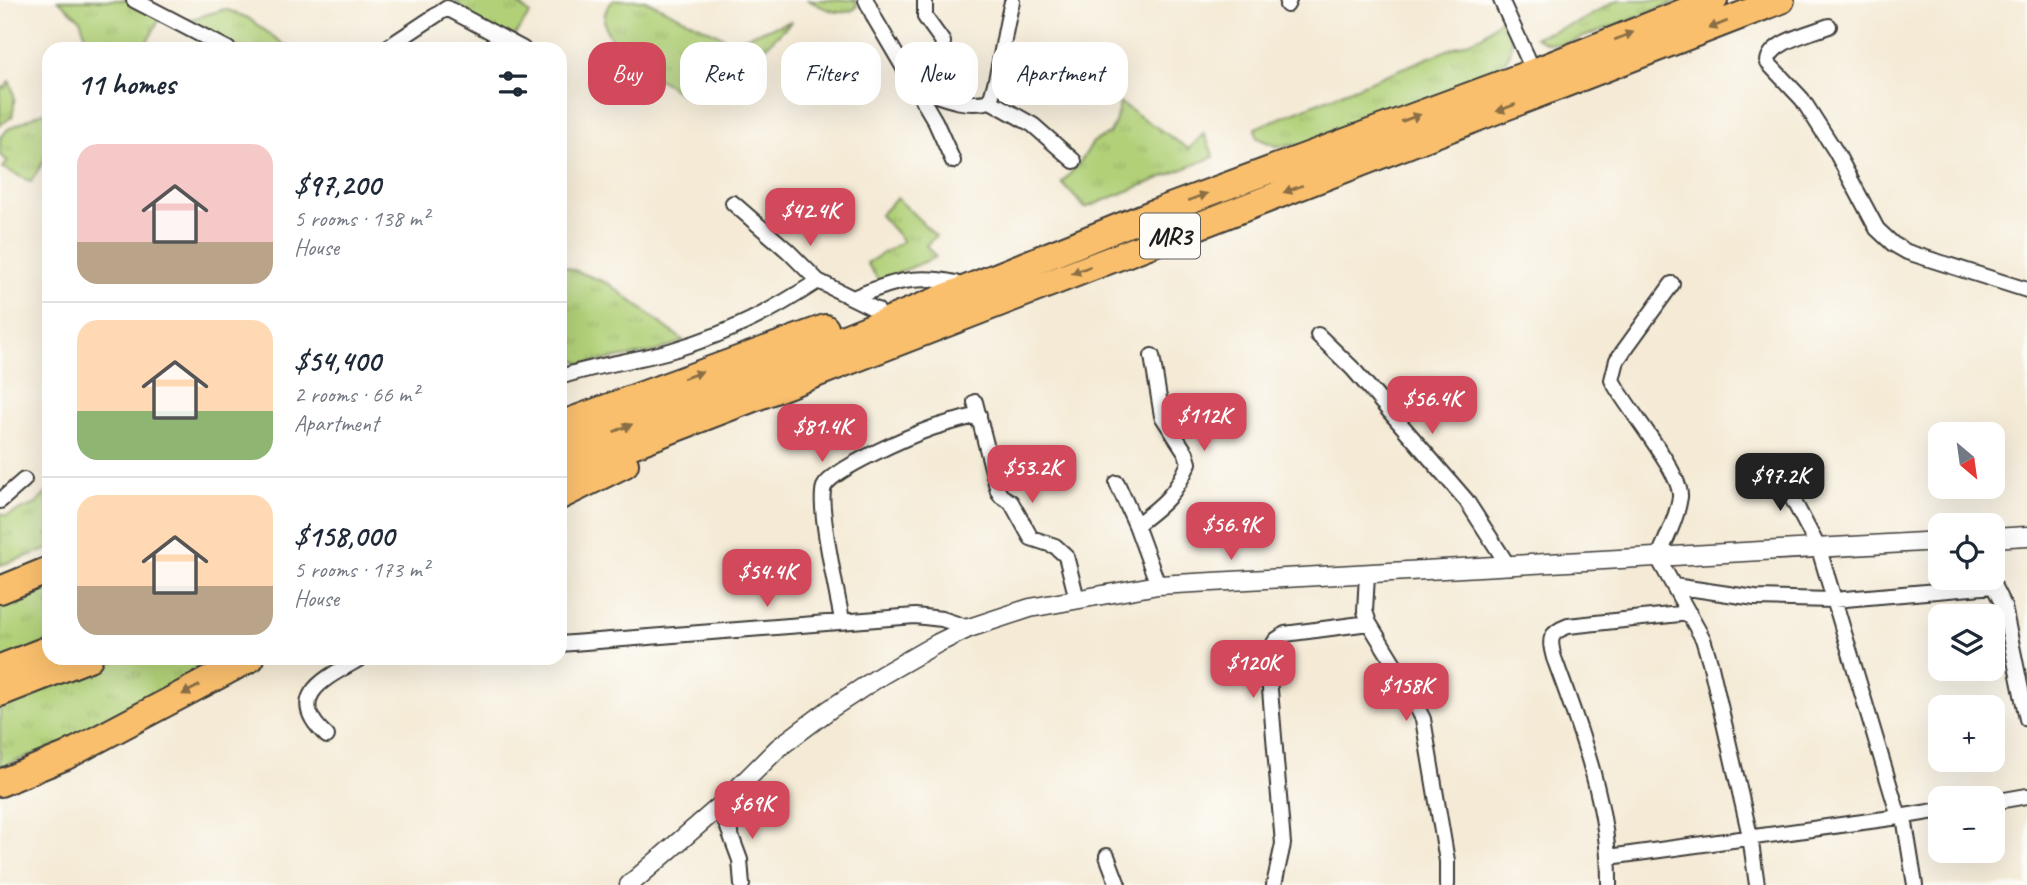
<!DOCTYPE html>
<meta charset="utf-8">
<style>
body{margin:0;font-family:Caveat,sans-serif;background:#f2f2f3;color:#1f2937;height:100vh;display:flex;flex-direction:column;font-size:26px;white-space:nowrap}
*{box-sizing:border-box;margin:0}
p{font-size:23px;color:#747a83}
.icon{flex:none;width:38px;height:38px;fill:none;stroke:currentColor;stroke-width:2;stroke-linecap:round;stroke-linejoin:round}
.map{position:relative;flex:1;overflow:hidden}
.panel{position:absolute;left:42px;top:42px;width:525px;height:623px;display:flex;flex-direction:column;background:#fff;border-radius:21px;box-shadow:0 7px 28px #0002}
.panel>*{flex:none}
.guide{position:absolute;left:588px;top:42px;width:665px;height:63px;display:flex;gap:14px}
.needle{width:46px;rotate:151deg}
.controls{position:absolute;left:1928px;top:422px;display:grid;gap:14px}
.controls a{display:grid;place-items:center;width:77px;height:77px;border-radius:14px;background:#fff;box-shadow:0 7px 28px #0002;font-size:35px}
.price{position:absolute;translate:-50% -60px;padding:0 16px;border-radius:14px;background:#d1495b;color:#fff;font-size:23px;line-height:46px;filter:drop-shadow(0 2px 4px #0008)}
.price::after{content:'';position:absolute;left:50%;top:42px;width:21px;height:16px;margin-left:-10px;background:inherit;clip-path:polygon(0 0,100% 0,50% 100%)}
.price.on{background:#222;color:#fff}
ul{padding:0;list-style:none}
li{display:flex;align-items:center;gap:21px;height:175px;padding:0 35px}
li+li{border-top:2px solid #e0e1e3}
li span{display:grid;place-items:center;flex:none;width:196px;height:140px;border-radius:21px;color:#555}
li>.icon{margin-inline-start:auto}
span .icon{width:84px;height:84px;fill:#fffc;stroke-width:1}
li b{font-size:30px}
h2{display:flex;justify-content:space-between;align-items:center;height:84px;padding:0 35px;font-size:30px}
.pill{padding:0 24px;border-radius:21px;background:#fff;box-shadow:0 7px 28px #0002;font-size:24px;line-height:63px}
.pill.on{background:#d1495b;color:#fff}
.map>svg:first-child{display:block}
.grass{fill:url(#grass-tufts);stroke:#66764a;stroke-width:2}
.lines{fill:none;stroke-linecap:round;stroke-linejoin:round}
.minor-casing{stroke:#3c3b38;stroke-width:18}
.tertiary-casing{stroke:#3c3b38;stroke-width:21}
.motorway-casing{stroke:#3c3b38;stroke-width:30}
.minor{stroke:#fff;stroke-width:14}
.tertiary{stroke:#fff;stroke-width:18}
.motorway{stroke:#f9bf6d;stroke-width:26}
.oneway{fill:#8a6e44}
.labels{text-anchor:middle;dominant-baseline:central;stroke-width:5;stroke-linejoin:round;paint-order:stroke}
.shield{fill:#fdfcf7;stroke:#605f5e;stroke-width:2}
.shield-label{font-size:26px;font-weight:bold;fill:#1c1c1c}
</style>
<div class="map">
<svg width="2027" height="885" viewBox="0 0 2027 885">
<defs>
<pattern id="grass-tufts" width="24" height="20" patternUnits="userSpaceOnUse" patternTransform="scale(1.75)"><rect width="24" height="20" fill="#b1d078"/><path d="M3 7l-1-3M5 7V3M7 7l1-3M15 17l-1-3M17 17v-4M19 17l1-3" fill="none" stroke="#98b267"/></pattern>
</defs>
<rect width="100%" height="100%" fill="#fdfcf7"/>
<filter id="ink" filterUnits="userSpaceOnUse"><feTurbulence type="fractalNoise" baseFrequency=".0143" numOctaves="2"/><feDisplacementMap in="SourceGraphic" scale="14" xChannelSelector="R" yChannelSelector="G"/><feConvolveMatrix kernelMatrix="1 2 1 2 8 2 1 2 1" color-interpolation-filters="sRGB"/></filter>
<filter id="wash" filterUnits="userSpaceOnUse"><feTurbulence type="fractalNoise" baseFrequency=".00686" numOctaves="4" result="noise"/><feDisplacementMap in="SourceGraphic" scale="28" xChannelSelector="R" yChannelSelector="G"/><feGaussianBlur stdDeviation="1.57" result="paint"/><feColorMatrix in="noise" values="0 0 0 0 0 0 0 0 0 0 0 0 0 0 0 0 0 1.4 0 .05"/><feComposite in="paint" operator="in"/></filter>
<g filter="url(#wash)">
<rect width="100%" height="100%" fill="#f4ead5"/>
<path class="grass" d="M58,0H127L161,17L143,49H90L80,19Z
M455,0H514L530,14L512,39L468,16Z
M613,0H645L723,37L705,74L727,85C722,90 714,100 706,101C692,103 677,91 667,84C643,70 582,32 613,0Z
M808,0H856L857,7C844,19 822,8 808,0Z
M1618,0H1682L1562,45L1547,43L1535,37L1579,22Z
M225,9L248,18L289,48C256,56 212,45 188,20Z
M1504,16C1517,46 1514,57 1488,77L1306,145L1276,146L1257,138L1255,128L1482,36Z
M792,21L756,56L740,38Z
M9,81C16,94 15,103 12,117L0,125V90L2,87L5,88Z
M1120,103L1189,149L1204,133L1214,157L1085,208L1062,183L1081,161L1093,142L1109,134L1115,123Z
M43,112H49V152L31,182L3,168L8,161L0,155V138L8,129Z
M897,198L936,236L926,245L936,257L879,281L867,263L903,241L880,215Z
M564,266L609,284L684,341L654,352L581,364L560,350V278Z
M49,490V549L0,565V513L6,516L36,504Z
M49,578V642L0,662V595Z
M122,658H233L81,736L0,767V707Z"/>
</g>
<g filter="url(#ink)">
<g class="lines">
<defs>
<path id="minor" d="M134,0L228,49
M866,0L875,19L935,121L953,161
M925,0V17L943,42L939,74L941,96
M1501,0L1534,72
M1287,5L1289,0
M1829,26C1811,33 1768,42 1768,63L1802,99L1836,152L1877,229L1893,244L1907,252L2027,290
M385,49L447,8L523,49
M916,88C940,96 964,108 990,101C1001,69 1003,35 1012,2
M990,101L1033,125L1074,161
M733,203L788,251L818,281L877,310
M1672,284L1617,360L1612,380C1625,406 1682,472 1680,497C1677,518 1666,539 1658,558L1703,639L1710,662L1750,836L1757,885
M853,298C891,282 915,274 956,283
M1318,335L1353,369L1466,500L1509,567
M560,377C598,364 638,361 676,349C732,332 770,312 818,281
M975,402L998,491L1001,496L1011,502L1031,538L1055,546L1066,556L1077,599
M1117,483L1136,525L1158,585
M0,501L24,480
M1136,525C1164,504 1175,495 1189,463L1186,453L1162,416L1152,356
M1367,575L1365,611L1369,623L1399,672L1423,719L1447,861V885
M1990,579L2004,607L2027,719
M1674,586L1755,598L1834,600L1994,586
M842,620C838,597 817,505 824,487C832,469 912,435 932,428C947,423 963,419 979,415
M560,644L915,616L942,619L969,628
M327,736C283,696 326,678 361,658
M1993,802L2027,796
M720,806L740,860L742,885
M1899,817L1941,810
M1904,817L1915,885
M1107,856L1118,885
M1609,857L1899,817L1819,549L1772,460
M1274,885L1283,844L1267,654L1276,640L1285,634L1369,623
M1609,885C1610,807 1581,731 1554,658C1549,639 1549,633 1568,626L1689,613"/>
<path id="tertiary" d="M1993,538L2027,536
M629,885L720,806L778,748L830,709L882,675L938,643L969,628L1030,608L1158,585L1941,541"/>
<path id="motorway" d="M560,425L825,328
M560,453L1154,213L1534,72L1714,0
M560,473C966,314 1375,161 1781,0
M560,496L625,464
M0,590L49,570
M0,668L49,649
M0,693L89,658
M0,783L66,756L251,658"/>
</defs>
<use href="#minor" class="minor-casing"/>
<use href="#tertiary" class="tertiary-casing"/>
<use href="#motorway" class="motorway-casing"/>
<use href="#minor" class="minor"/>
<use href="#tertiary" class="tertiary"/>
<use href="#motorway" class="motorway"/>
</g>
<defs><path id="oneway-solid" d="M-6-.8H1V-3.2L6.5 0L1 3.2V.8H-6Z" transform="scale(1.75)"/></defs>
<g class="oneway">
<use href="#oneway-solid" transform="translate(1718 25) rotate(158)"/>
<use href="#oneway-solid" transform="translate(1624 36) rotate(-22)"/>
<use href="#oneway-solid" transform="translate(1506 108) rotate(159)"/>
<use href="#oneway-solid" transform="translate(1411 118) rotate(-20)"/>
<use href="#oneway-solid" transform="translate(1293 189) rotate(159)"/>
<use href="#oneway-solid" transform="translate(1198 197) rotate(-20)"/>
<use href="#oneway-solid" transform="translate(1081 270) rotate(159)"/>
<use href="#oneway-solid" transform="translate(693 375) rotate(-21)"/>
<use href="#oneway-solid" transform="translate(623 428) rotate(-22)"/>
<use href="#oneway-solid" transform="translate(191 690) rotate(152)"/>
</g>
</g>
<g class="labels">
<rect class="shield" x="1140" y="213.5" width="60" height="45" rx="5"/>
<g class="shield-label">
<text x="1170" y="236">MR3</text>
</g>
</g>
</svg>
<div class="controls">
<a><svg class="needle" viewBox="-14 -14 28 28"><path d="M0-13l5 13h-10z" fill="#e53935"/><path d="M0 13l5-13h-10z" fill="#747a83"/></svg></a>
<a><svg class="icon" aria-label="locate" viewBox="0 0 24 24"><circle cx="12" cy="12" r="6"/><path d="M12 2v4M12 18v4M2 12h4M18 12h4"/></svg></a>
<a><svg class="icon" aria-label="layers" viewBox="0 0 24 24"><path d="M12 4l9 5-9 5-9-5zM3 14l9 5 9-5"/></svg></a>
<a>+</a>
<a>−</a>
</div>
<b class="price" style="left:810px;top:248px">$42.4K</b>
<b class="price" style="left:1432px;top:436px">$56.4K</b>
<b class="price" style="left:1204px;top:453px">$112K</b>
<b class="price" style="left:822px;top:464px">$81.4K</b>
<b class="price" style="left:1032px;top:505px">$53.2K</b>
<b class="price on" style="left:1780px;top:513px">$97.2K</b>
<b class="price" style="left:1231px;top:562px">$56.9K</b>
<b class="price" style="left:767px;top:609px">$54.4K</b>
<b class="price" style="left:1253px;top:700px">$120K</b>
<b class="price" style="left:1406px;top:723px">$158K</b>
<b class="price" style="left:752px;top:841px">$69K</b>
<div class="guide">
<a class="pill on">Buy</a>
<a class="pill">Rent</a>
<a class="pill">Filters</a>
<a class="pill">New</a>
<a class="pill">Apartment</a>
</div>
<section class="panel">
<h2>11 homes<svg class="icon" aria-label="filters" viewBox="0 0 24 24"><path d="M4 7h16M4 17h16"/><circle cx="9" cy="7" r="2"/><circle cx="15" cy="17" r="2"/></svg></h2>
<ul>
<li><span style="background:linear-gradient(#f6c9c9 70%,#b9a48a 0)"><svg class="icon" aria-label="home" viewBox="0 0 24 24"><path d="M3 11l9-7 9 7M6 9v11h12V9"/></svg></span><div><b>$97,200</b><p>5 rooms · 138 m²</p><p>House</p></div></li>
<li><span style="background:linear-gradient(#ffd9b3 65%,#8fb573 0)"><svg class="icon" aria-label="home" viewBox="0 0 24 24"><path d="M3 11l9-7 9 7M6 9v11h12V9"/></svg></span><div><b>$54,400</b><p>2 rooms · 66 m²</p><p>Apartment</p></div></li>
<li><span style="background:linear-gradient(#ffd9b3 65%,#b9a48a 0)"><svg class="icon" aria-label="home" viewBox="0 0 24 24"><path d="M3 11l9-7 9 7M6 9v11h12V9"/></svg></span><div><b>$158,000</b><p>5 rooms · 173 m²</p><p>House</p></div></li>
</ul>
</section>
</div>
